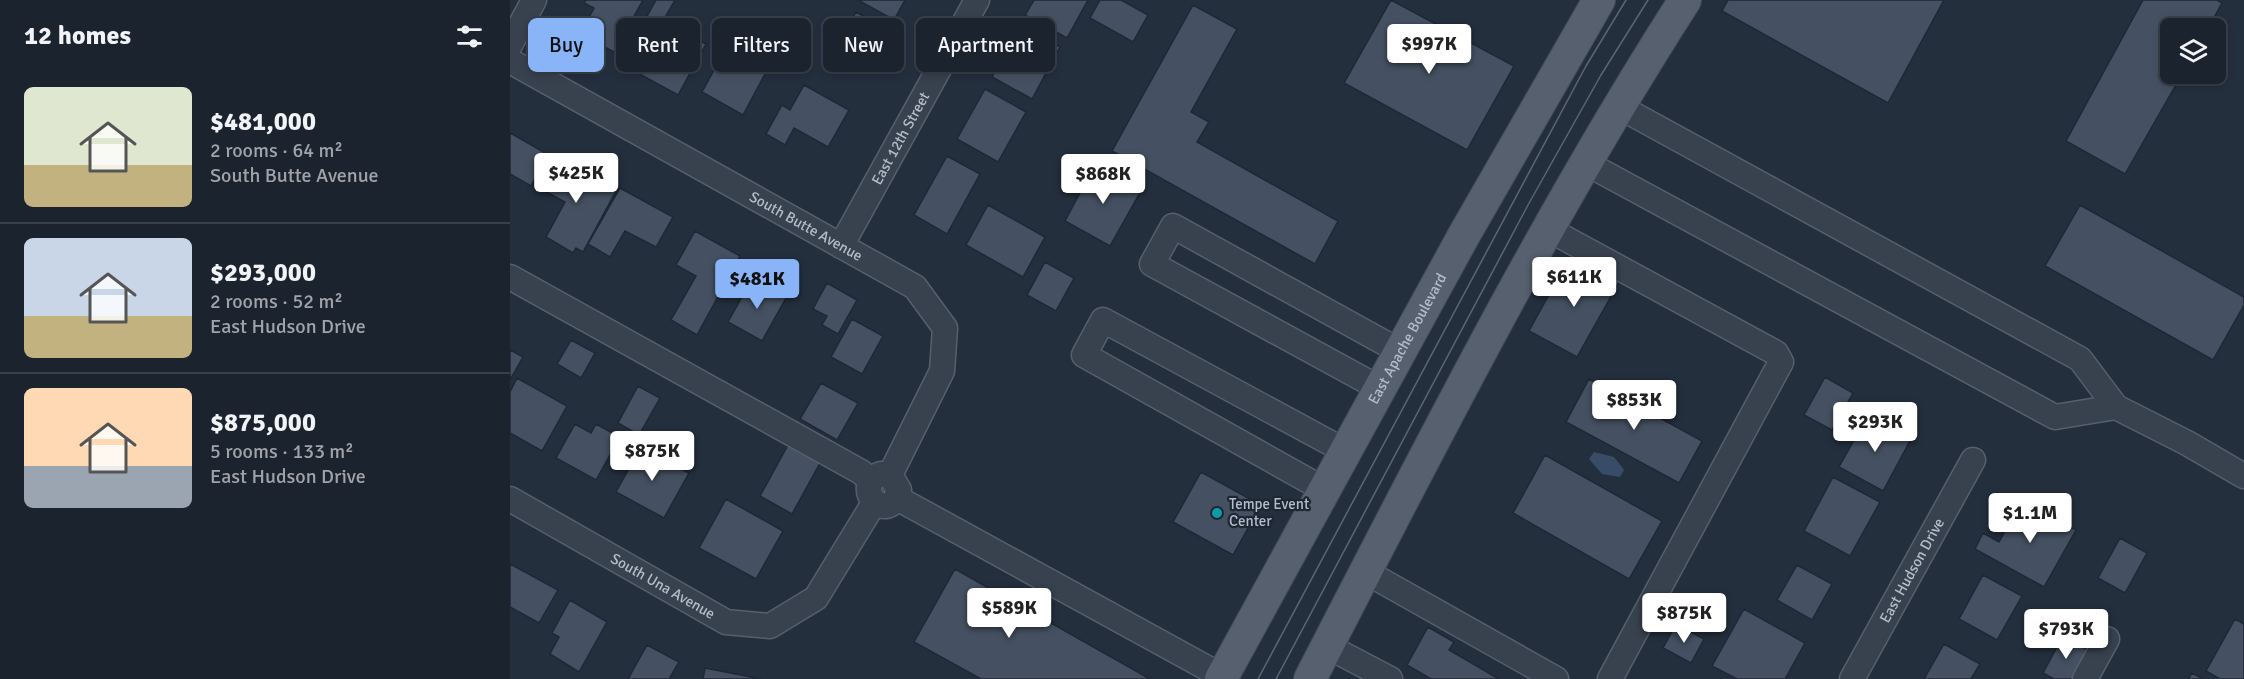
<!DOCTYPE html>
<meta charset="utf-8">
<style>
body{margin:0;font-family:Signika,sans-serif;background:#282f3a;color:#f1f3f6;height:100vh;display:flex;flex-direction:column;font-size:22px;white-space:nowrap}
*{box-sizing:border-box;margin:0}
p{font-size:20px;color:#a0a4aa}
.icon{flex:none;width:33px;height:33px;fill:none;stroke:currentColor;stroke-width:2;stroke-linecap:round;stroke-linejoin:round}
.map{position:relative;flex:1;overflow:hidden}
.sheet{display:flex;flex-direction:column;background:#1b232e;width:510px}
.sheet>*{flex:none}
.banner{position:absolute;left:18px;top:18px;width:570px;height:54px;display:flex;gap:12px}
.controls{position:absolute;left:1650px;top:18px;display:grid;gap:12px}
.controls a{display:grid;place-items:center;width:66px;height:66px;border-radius:9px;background:#1b232e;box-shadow:0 3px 9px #0003,0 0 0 2px #39404a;font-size:30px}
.price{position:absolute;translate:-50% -51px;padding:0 14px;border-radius:6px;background:#fff;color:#222;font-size:20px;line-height:39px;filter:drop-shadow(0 2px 3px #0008)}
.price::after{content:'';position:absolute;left:50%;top:36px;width:18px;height:14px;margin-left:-9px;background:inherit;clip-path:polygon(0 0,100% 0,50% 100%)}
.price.selected{background:#8ab4f8;color:#111}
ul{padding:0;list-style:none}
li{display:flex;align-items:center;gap:18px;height:150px;padding:0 24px}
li+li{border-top:2px solid #39404a}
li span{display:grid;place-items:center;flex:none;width:168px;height:120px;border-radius:9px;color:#555}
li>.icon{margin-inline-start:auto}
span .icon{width:72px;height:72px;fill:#fffc;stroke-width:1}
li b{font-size:26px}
h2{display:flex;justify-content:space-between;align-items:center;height:72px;padding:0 24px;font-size:26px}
.tag{padding:0 21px;border-radius:9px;background:#1b232e;box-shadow:0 3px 9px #0003,0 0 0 2px #39404a;font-size:21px;line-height:54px}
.tag.selected{background:#8ab4f8;color:#111}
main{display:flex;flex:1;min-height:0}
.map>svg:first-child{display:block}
.water{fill:#394c67}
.building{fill:#455162;stroke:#1f2835;stroke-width:1.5}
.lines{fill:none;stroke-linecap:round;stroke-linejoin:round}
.minor-casing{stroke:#565f6c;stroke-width:27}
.major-casing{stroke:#414a57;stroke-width:34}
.minor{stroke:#38414e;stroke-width:24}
.major{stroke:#56606e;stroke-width:32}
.tram{stroke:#5a6575;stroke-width:1.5}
.culture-dot{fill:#0f9aa8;stroke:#1d2633;stroke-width:2}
.labels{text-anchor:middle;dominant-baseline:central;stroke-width:4.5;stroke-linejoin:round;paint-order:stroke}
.street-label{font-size:15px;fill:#b4bcc9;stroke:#1d2633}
.poi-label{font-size:15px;fill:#b4bcc9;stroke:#1d2633;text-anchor:start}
</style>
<main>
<section class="sheet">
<h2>12 homes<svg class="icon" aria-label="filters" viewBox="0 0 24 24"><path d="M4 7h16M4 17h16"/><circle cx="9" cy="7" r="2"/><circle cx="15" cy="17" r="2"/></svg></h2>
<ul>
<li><span style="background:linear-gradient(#dfe7d0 65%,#c2b280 0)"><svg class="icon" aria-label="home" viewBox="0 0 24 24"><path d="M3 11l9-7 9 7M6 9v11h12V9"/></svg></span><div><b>$481,000</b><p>2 rooms · 64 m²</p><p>South Butte Avenue</p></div></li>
<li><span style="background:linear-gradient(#c9d6e8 65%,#c2b280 0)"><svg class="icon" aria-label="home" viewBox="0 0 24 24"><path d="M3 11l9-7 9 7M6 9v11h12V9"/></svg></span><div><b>$293,000</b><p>2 rooms · 52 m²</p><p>East Hudson Drive</p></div></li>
<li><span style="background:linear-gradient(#ffd9b3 65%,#9aa5b1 0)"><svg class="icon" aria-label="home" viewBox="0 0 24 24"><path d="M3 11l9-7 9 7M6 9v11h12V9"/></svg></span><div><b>$875,000</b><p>5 rooms · 133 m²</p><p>East Hudson Drive</p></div></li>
</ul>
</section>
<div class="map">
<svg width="1734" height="679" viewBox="0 0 1734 679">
<rect width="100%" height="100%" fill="#242f3e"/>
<path class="water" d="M1084,452L1104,457L1114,470L1110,477L1092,474L1079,459Z"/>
<path class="building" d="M76,0H133L104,52L70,34L84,8L74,3Z
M146,0H165L153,21L196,44L168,95L111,64Z
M348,0H395L384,20Z
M524,0H578L557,38L515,15Z
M590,0H611L638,15L623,42L580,18Z
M881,0L1004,66L957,150L834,83Z
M1218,0H1434L1378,103L1212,11Z
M1633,0H1707L1712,3L1698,28H1660V74H1672L1615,174L1556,141Z
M683,5L727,29L681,112L699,122L687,142L828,221L805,264L602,151Z
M346,12L377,29L354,70L324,53Z
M511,25L550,47L522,99L482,77Z
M214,52L255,74L233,115L192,92Z
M294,85L339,110L318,147L284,128L275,145L256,134L272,105L280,110Z
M475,89L516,112L488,162L447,139Z
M0,133L39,155L21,186L0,174Z
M47,156L107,189L73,252L66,248L63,253L36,237L55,202L29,188Z
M437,156L470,174L437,234L404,215Z
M586,163L632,189L600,246L555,221Z
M110,188L163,217L146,247L115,231L100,257L78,244Z
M478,205L535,237L513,277L456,245Z
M1570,205L1734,297V305L1703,360L1535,266Z
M185,231L230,256L187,335L161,320L186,276L166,265Z
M1070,260L1109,282L1067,357L1019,331L1052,271L1061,276Z
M535,262L564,278L546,311L517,295Z
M242,279L276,298L252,341L218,322Z
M317,283L347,300L328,334L312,325L317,316L303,309Z
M342,319L373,336L352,374L321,357Z
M61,340L85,353L71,378L47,364Z
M0,350L13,357L0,380Z
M1315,377L1343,393L1322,430L1294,415Z
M7,378L57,406L32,451L0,433V392Z
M1079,379L1192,441L1169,483L1056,422Z
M311,383L348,403L327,440L290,419Z
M128,386L150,398L129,435L108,423Z
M1358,415L1401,439L1373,491L1329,467Z
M65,424L81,433L86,424L110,437L86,480L46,458Z
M278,445L310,463L282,514L250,496Z
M131,447L179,473L154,518L106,492Z
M1035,455L1152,521L1119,579L1003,513Z
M691,472L751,505L723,555L663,522Z
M1323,477L1370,502L1340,556L1294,531Z
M216,499L273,531L246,579L189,548Z
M1512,500L1566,530L1534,587L1465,549L1473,533L1489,542Z
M1610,538L1637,553L1615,593L1588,578Z
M0,564L48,590L29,623L0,607Z
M1287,565L1322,584L1302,620L1267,600Z
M445,569L640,679H471L404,642Z
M1473,575L1512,596L1487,640L1449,619Z
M60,600L97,622L69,672L40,654L49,637L42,633Z
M1234,609L1295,643L1275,679H1227L1202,666Z
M1725,619L1734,624V679H1710L1696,671Z
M1166,624L1194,639L1181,663L1153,648Z
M918,627L944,642L939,650L989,679H921L897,665Z
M1553,636L1580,651L1564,679H1544L1533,673Z
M1434,644L1470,664L1461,679H1414Z
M137,645L169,662L159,679H118Z
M195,668L251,679H193Z
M1682,673L1693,679H1678Z"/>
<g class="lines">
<defs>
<g id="minor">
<path d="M0,45L24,0"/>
<path id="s1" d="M0,61L405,287L435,328L432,371L380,475L371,474C339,486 379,529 389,490L380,475"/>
<path d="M1108,106L1570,359L1606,407L1677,443L1734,476"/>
<path d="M1074,162L1545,417L1606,407"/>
<path d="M1038,229L1266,353L1271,362L1100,679"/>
<path id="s2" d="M331,246L467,0"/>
<path d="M0,277L351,472L361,481"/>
<path d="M871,389L642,264L663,226L891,352"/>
<path d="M815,490L574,355L593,320L835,451"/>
<path d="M387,498L717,679"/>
<path id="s3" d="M0,499L216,622L260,626L306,598L364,503"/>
<path d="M856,572L1046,679"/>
<path d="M817,646L880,679"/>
<path id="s4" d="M1342,679L1463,460"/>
<path d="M1575,679L1597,639"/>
</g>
<g id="major">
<path id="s5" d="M711,679L954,235L1089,0"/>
<path d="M800,679C919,449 1035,218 1175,0"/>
</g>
</defs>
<use href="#minor" class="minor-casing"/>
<use href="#major" class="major-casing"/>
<use href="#minor" class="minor"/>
<use href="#major" class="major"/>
<path class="tram" d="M748,679L1076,66L1116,0
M766,679L1018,205L1091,75L1138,0"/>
</g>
<circle class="culture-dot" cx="707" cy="513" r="6"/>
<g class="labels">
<g class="street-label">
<text stroke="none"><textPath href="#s2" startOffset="123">East 12th Street</textPath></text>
<text stroke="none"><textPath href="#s1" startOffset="339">South Butte Avenue</textPath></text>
<text stroke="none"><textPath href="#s5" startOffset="388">East Apache Boulevard</textPath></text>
<text stroke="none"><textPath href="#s4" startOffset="124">East Hudson Drive</textPath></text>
<text stroke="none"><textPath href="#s3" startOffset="176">South Una Avenue</textPath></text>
</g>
<g class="poi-label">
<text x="719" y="504">Tempe Event<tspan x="719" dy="17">Center</tspan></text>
</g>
</g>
</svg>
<div class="controls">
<a><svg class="icon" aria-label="layers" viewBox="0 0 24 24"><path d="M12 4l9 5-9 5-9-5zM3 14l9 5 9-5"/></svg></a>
</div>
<b class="price" style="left:919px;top:75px">$997K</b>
<b class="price" style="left:66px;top:204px">$425K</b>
<b class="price" style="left:593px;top:205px">$868K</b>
<b class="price" style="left:1064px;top:308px">$611K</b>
<b class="price selected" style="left:247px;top:310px">$481K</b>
<b class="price" style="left:1124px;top:431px">$853K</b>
<b class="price" style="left:1365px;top:453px">$293K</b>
<b class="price" style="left:142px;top:482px">$875K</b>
<b class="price" style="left:1520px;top:544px">$1.1M</b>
<b class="price" style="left:499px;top:639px">$589K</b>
<b class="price" style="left:1174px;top:644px">$875K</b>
<b class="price" style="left:1556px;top:660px">$793K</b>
<div class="banner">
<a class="tag selected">Buy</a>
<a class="tag">Rent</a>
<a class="tag">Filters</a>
<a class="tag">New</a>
<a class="tag">Apartment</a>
</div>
</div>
</main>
